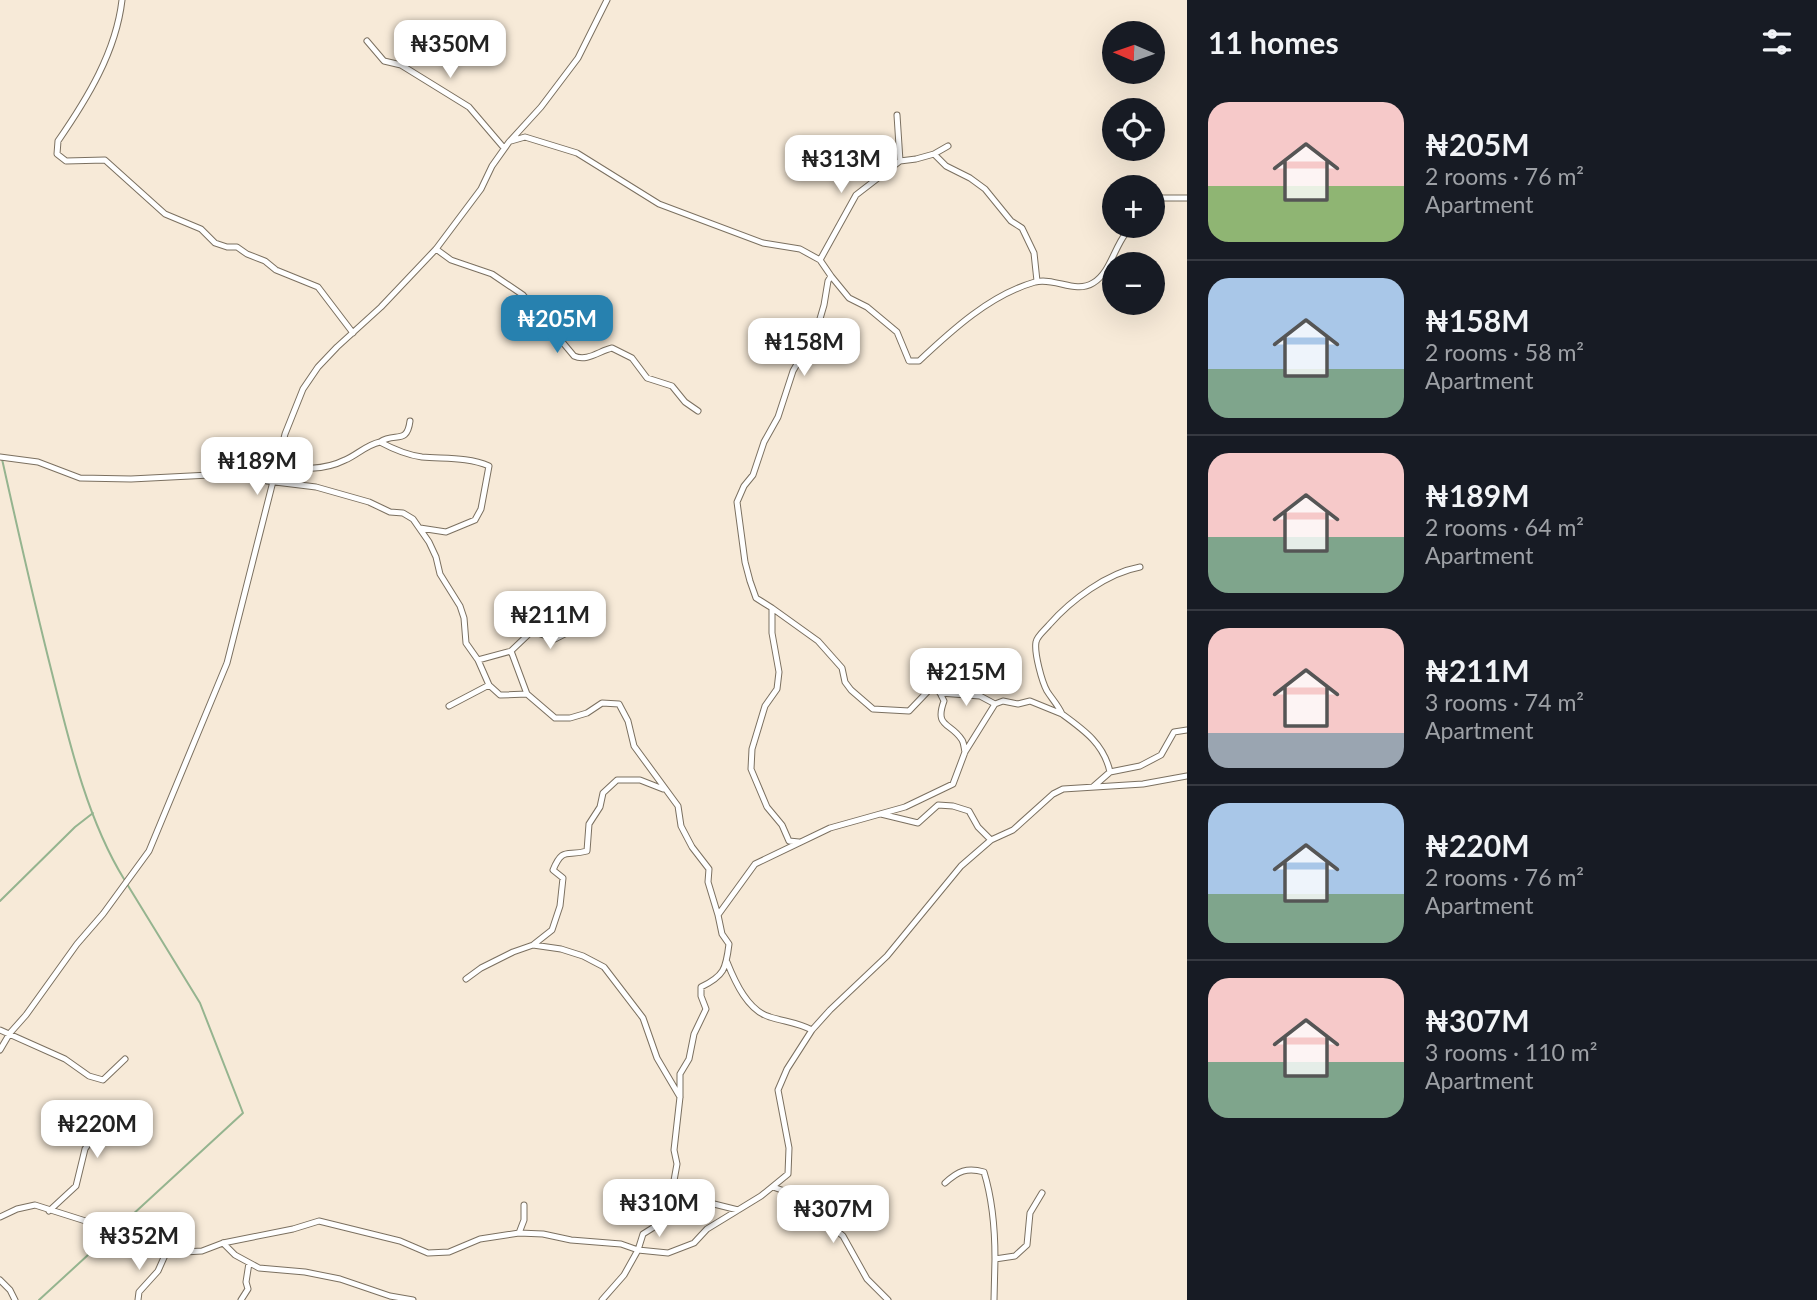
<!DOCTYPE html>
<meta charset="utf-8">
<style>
body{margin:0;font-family:Lato,sans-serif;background:#242831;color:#f1f3f6;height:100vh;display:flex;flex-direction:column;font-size:26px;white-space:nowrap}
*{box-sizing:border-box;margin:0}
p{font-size:23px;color:#9ea1a6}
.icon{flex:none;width:38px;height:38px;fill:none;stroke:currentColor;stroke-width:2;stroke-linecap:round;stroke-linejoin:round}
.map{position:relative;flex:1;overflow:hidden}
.side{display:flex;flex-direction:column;background:#171b24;width:630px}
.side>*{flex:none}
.needle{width:46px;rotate:272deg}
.tools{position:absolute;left:1102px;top:21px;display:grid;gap:14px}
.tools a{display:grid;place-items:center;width:63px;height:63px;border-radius:50%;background:#171b24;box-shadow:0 7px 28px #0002;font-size:35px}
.price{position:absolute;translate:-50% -60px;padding:0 16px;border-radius:14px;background:#fff;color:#222;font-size:23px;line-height:46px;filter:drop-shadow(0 2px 4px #0008)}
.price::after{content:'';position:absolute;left:50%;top:42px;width:21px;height:16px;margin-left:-10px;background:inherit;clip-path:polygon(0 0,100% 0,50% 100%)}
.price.on{background:#2781af;color:#fff}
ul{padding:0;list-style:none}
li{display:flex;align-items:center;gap:21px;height:175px;padding:0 21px}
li+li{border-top:2px solid #363941}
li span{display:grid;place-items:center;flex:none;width:196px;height:140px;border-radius:21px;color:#555}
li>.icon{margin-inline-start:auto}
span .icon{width:84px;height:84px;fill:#fffc;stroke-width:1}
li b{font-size:30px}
h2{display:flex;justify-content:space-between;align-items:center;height:84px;padding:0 21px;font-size:30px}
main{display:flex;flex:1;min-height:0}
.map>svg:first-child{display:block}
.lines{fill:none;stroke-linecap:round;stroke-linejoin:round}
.stream{stroke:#95b48f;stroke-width:2}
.street-casing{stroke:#7b7060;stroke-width:7}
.street{stroke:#fff;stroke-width:5}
</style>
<main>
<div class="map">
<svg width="1187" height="1300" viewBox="0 0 1187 1300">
<rect width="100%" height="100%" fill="#f7ead8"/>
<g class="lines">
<path class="stream" d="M2,459C18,531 34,602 52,673C69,741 87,819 124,879
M0,901L75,827L93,813
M118,1228L243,1113L200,1003L127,884
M39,1300L113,1232"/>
<defs>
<path id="street" d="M122,0C116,52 87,99 58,141L57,154L66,161L105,160L165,214L201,229L215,243L227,247H237L247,254L265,261L276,270L318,287L353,333
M367,41L384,61L401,65L469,107L504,148
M897,115L900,161L916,159L934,154L946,166L970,178L985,189L1011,221L1022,228L1034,253L1037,281
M511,141L525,137L577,153L659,204L763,243L800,249L820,260L831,276L828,281L824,305L817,329L793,371L778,417L764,442L753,475L744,486L737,502L745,562L750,581L756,598L772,608V633L779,672L777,689L765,706L752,749L751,769L767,807L782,825L789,841L799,842
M934,154L948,146
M1153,198H1187
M436,249L451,260L492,274L523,295L574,356C587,362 599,351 612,348L632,358L647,378L672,386L685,402L698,411
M820,260L856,195L900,161
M831,276L849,298L867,307L897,332L909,361H919C952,330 990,295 1035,282C1055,277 1075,294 1093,283C1110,273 1114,248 1126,233C1130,229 1136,228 1140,226
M380,442C395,432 407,445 410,421
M0,457L38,462L80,478L131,479L210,475L256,476L267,481L316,487L369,502L390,512L403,513L413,519L429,542L436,557L440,574L460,606L464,618L466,643L478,660L489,685
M278,466C300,469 323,471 345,460C357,455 366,445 380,442C393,449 407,455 422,457C445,459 468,457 489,466L481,509L475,520L446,532L420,528
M772,608L818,641L842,668L845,682L851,690L873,709L909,711L931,688L936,685L944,701C934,728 951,722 962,740C964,743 964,748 965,752
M478,660L511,651
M940,693L980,696L995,704
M527,694L511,651L532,631L555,639L602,615
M449,706L489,685L500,695L527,694L555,718H570L587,713L602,703L619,704L628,721L634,746L678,806L681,826L692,847L709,869L708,882L718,915L755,864L830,828L905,807L953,784L965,752L995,704L1003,701L1018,704L1030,701L1062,714C1058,705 1052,699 1047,691C1042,682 1034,653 1036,642C1037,636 1045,630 1049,625C1071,600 1107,573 1140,567
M1062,714C1084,730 1104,744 1110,772
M1094,786L1110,772L1140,766L1161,755L1174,732L1187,730
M881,814L918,823L938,805L953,806L969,811L978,827L991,840
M533,945L552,930L560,906L563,878L553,870C563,846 567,857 587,851L589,824L600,807L603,793L617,780H640L663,789
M727,962C735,982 748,1011 770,1017C786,1022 796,1022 812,1030
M466,979L481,968L513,952L533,945L561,949L583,956L604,967L643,1018L657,1058L680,1097
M0,1030L65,1059L89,1076L103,1080L125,1059
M0,1050L10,1033L26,1015L77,944L103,914L149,851L227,663L285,434L303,389L318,367L337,347L381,307L436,249L481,189L492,166L509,142L541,107L578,58L607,0
M945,1183C958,1171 967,1167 984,1172C993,1201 995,1230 995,1259
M773,1187L793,1194L843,1236L867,1279L888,1300
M672,1190L681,1186L702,1201L738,1210
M49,1211L76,1186L85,1149L98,1129L92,1120L80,1117
M0,1217L17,1209L35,1205L136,1237L166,1253L202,1251L223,1243L293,1229L319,1221L400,1241L428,1253L449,1252L480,1239L519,1233L543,1234L571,1240L621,1244L638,1250L668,1253L694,1243L707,1229L761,1196L788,1174L789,1148L778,1090L787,1069L812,1030L830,1010L887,956L961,866L991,840L1013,830L1053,794L1063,789L1143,784L1187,776
M519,1233L524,1220V1205
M223,1243L235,1255L259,1268L305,1272L340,1279L390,1296L413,1300
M0,1280L10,1290L15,1300
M138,1300L139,1292L158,1271L166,1253
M241,1300L248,1289L246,1282L249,1263
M602,1300L624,1275L638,1250L643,1234L667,1219L677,1164L674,1150L680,1097V1074L689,1059L694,1034L706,1009L701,996V987C724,976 726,969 729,944L722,934L718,915
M994,1300L995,1259L1015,1256L1027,1245L1030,1213L1042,1193"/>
</defs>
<use href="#street" class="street-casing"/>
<use href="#street" class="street"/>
</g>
</svg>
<div class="tools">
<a><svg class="needle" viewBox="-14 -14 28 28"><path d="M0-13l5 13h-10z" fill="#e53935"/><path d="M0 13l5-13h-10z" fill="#9ea1a6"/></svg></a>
<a><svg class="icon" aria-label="locate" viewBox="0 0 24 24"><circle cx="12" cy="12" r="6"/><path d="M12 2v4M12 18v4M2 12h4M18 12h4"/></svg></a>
<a>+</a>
<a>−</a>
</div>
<b class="price" style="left:450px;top:80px">₦350M</b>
<b class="price" style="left:841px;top:195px">₦313M</b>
<b class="price on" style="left:557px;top:355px">₦205M</b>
<b class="price" style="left:804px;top:378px">₦158M</b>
<b class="price" style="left:257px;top:497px">₦189M</b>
<b class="price" style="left:550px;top:651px">₦211M</b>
<b class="price" style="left:966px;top:708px">₦215M</b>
<b class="price" style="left:97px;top:1160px">₦220M</b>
<b class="price" style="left:659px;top:1239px">₦310M</b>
<b class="price" style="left:833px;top:1245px">₦307M</b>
<b class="price" style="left:139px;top:1272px">₦352M</b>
</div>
<section class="side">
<h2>11 homes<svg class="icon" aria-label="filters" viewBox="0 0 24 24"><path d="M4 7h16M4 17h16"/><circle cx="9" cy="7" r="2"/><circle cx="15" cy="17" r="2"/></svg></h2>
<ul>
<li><span style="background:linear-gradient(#f6c9c9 60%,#8fb573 0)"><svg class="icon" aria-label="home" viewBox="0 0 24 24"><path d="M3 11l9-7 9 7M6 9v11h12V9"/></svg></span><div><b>₦205M</b><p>2 rooms · 76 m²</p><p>Apartment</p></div></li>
<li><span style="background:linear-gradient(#a9c7e8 65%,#7fa58c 0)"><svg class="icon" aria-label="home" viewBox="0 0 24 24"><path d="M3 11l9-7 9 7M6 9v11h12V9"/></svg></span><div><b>₦158M</b><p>2 rooms · 58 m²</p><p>Apartment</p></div></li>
<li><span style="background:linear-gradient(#f6c9c9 60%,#7fa58c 0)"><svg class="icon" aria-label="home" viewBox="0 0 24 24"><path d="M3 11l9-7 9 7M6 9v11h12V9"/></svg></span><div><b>₦189M</b><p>2 rooms · 64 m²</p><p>Apartment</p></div></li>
<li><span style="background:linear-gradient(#f6c9c9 75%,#9aa5b1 0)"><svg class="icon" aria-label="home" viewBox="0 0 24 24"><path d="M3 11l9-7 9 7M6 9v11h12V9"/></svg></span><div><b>₦211M</b><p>3 rooms · 74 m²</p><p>Apartment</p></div></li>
<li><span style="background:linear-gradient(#a9c7e8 65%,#7fa58c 0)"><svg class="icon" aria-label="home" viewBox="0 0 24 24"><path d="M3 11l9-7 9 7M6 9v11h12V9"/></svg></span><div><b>₦220M</b><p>2 rooms · 76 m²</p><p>Apartment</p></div></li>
<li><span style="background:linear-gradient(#f6c9c9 60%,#7fa58c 0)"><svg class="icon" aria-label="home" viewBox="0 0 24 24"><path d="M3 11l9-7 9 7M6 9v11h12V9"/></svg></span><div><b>₦307M</b><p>3 rooms · 110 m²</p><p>Apartment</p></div></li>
</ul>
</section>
</main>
